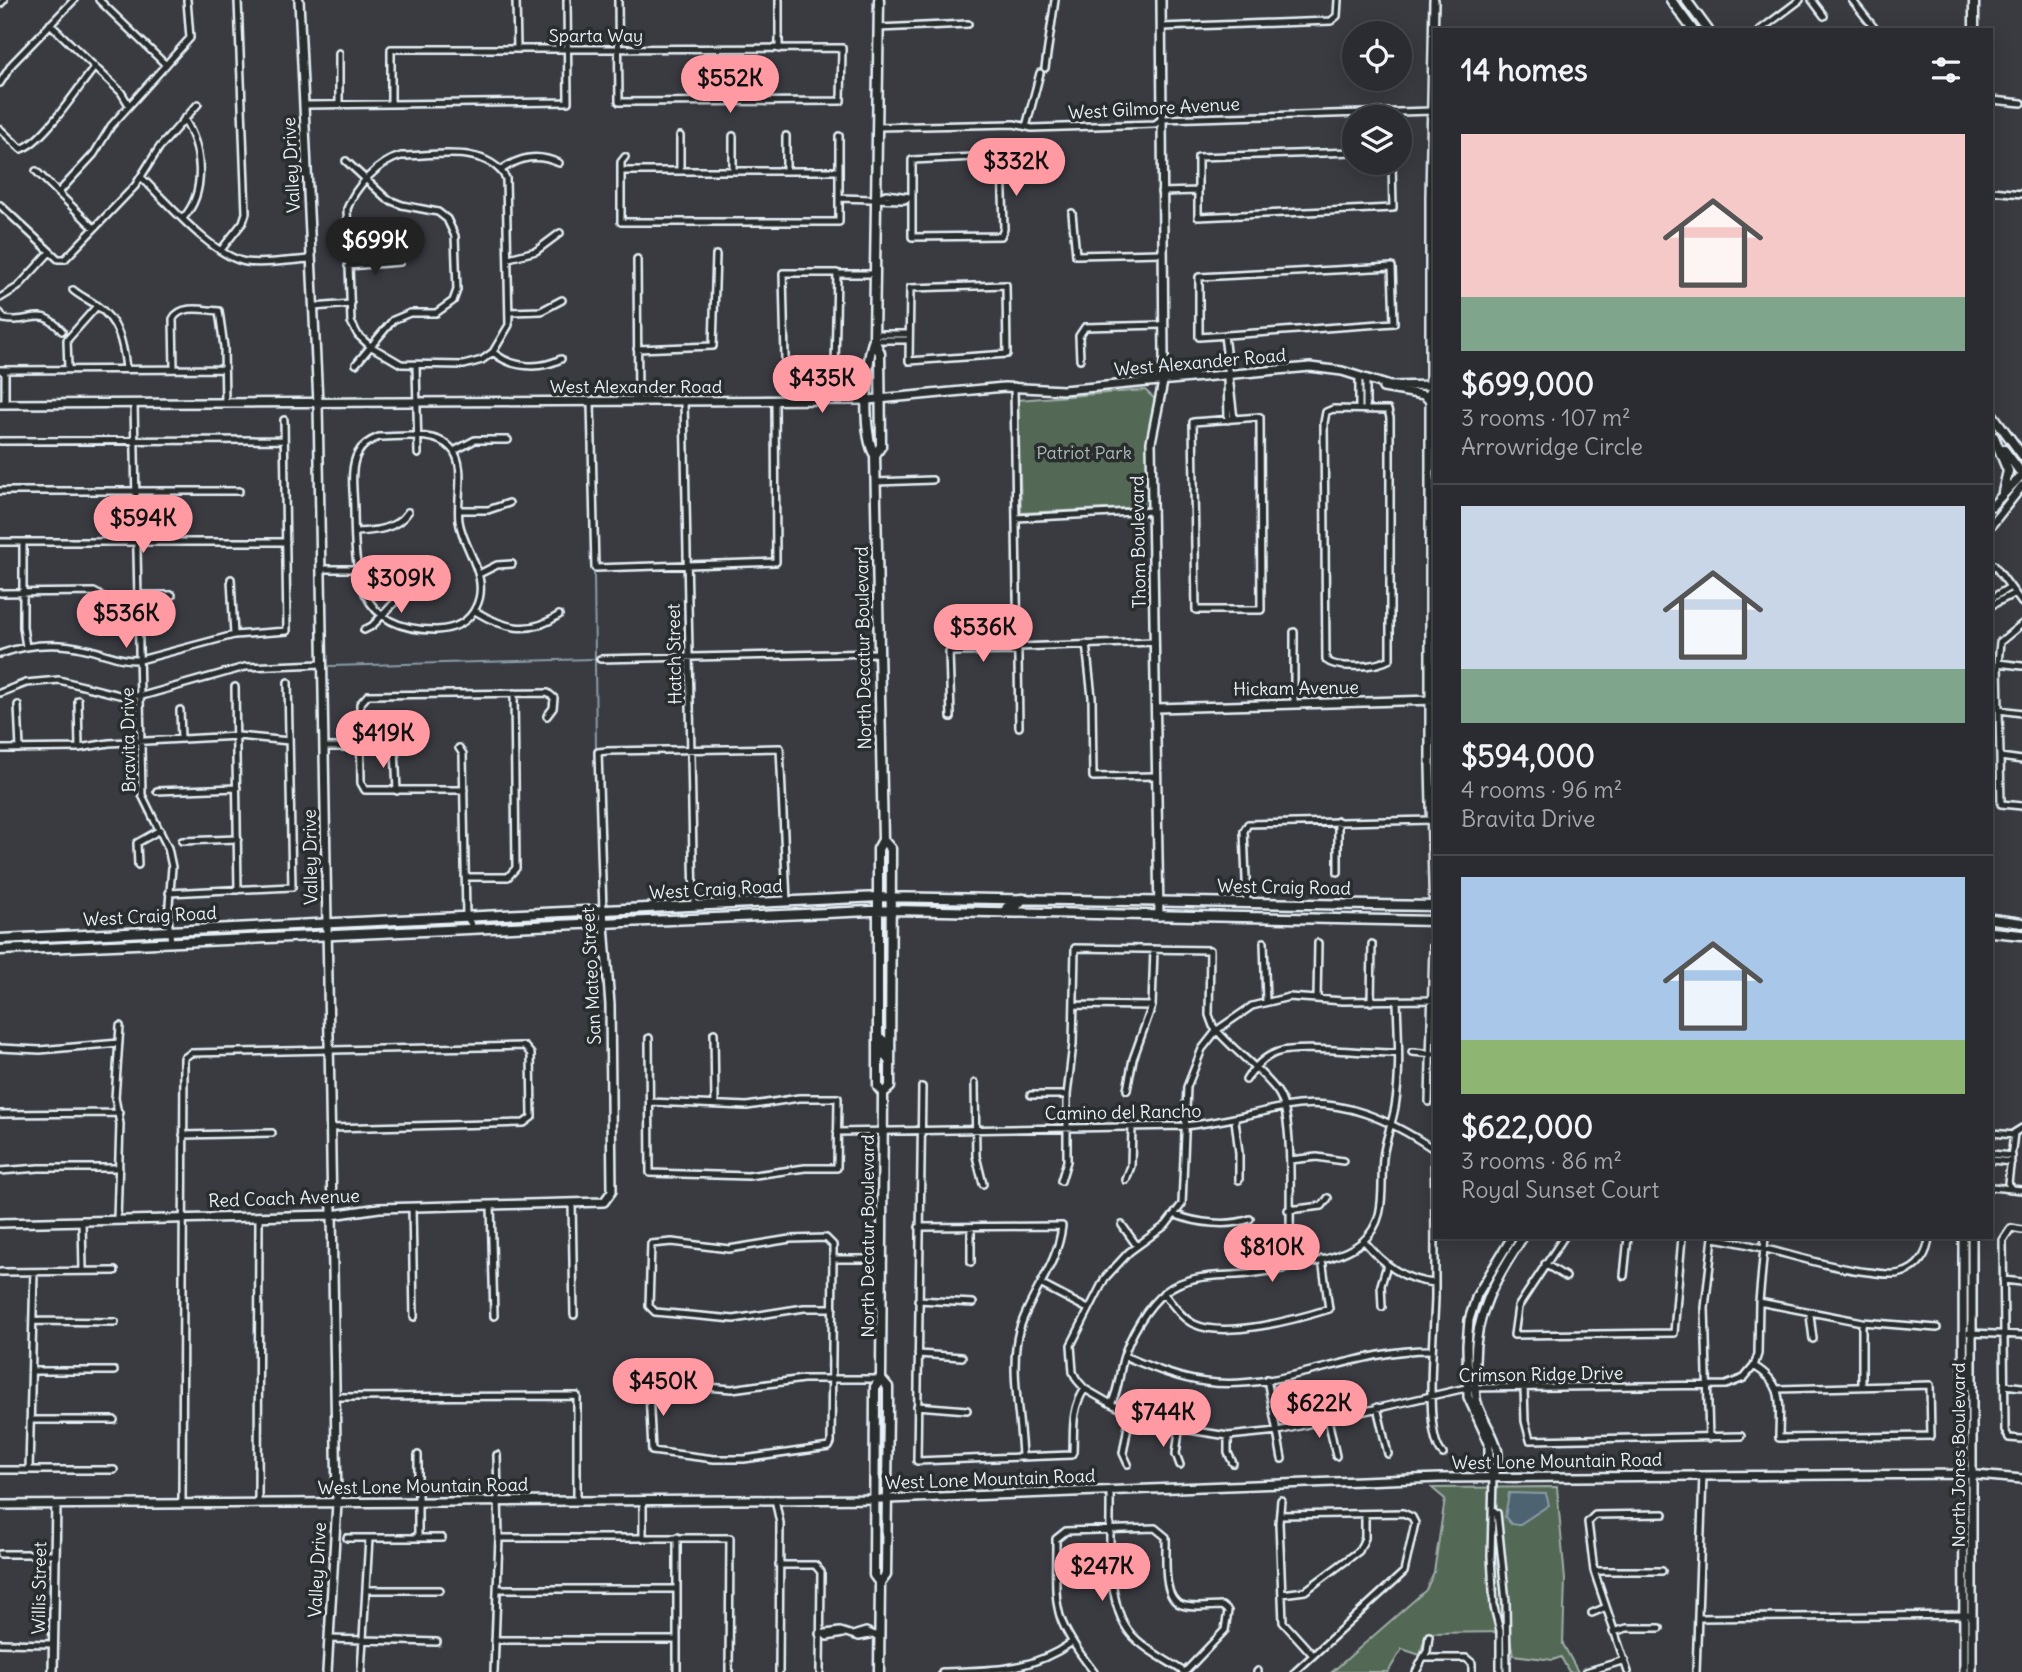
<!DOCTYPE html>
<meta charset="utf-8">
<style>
body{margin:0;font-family:Delius,sans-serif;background:#333439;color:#f1f3f6;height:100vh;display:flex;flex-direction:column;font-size:26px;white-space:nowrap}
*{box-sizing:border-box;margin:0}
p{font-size:23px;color:#a6a7ab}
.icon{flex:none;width:38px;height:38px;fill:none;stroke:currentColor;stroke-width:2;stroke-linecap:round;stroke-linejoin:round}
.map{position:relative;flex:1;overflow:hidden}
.details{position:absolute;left:1433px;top:28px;width:560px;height:1211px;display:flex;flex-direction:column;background:#2b2c31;border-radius:0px;box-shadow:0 4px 18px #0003,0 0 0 2px #47484d}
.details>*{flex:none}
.tools{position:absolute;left:1342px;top:21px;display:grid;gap:14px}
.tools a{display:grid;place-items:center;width:70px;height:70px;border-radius:50%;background:#2b2c31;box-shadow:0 4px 18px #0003,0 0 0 2px #47484d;font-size:35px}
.price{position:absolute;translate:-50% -60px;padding:0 16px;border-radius:24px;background:#ff9aa2;color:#111;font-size:23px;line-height:46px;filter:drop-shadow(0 2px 4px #0008)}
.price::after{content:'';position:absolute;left:50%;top:42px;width:21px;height:16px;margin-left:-10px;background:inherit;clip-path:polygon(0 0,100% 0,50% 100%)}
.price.on{background:#222;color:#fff}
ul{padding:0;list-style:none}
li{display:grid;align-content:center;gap:14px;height:371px;padding:0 28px}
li+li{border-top:2px solid #47484d}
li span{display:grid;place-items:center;height:217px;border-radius:0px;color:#555}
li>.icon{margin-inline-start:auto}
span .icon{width:126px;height:126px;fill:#fffc;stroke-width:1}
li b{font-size:30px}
h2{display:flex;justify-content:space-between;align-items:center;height:84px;padding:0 28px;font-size:30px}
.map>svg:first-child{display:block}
.green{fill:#536955;stroke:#9eada6;stroke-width:2}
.water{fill:#4d6371;stroke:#8b9ca7;stroke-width:2}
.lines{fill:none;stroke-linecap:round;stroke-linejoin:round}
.stream{stroke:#8b9ca7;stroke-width:2}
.street-casing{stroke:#e8f1f8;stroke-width:10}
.secondary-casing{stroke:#e8f1f8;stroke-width:12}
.primary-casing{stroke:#e8f1f8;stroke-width:13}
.street{stroke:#2a2d2e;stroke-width:5}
.secondary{stroke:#2a2d2e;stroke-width:7}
.primary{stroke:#2a2d2e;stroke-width:8}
.labels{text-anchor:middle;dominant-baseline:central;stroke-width:7;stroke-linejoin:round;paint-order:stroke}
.street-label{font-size:18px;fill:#e8f1f8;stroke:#2a2d2e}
.park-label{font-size:18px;fill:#acbbb7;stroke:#2a2d2e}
</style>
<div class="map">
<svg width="2022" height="1672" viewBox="0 0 2022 1672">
<rect width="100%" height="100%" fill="#393b41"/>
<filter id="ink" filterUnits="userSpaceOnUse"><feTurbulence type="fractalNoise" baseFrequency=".0143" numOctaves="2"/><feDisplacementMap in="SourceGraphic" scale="14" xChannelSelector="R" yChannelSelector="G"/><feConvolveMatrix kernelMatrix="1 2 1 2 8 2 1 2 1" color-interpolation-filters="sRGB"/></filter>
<g filter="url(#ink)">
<path class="green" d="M1145,390L1156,400L1148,443L1149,507L1021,513L1018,400Z
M1557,1487L1565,1580L1563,1644L1578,1672H1569L1561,1657L1553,1660L1513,1655L1509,1632L1426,1633L1420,1655L1402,1649L1388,1672H1332L1426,1590L1434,1572L1445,1499L1432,1488Z"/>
<path class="water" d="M1509,1493L1546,1494L1549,1505L1520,1524H1511L1505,1517Z"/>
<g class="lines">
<path class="stream" d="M594,572L596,749
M330,666L593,659"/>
<defs>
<path id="street" d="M99,0L166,65
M516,0L517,49
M779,0V49
M1812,0L1824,16
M1852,0L1876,30
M0,4L4,0
M50,24L121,92L129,105
M1161,27L1331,21L1337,16L1338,0
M878,28L968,24
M1760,30L1800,0
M339,53V104
M1045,68L1055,0
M0,83L12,64L74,0
M1992,100L2022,103
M391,102V49C541,49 692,49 842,48L841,101L619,102L618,0
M304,105L568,102L567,0
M184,119C202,146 207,191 184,217
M877,127L1014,124L1032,128L1155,124L1162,119L1433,111
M1026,127L1040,73
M0,129L21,149C44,142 78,87 95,67
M680,136V171
M733,136V171
M786,136V171
M1354,152L1198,157V217L1393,208L1392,163
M401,156C435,156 486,144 506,178L509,325L493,352L482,360L464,365L401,364L370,346L358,335L351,322L347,209C355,187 378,162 401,156Z
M996,156L1002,161L1004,229L1001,236L912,237V160Z
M625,157L621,162V222H839V136
M346,161L387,199L402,205L438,212L447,219L455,236L457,290L453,301L436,313H410L393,320L356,364
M501,170C520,157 537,153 559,163
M36,171L94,228
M621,171H839
M141,177C166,201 212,256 246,262C266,265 290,260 311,259
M1992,191L2022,194
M1161,192L1198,191
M58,193L94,154L111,126L190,38L187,0
M839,198L904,200L910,197
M876,198L886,194L910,197
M0,205L58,259H65L135,186L159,148L198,104
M1072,213L1076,255L1162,253
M221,250L243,222L246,213L238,0
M509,258L536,251L560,233
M637,259L638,402
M348,266L400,262
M1392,267L1394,323L1199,337V277Z
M837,274H875
M1006,285L1007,354L909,361L910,288Z
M73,290C81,297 88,299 96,305C119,321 123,343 126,368
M0,298L18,287L50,252
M313,307L351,304
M510,312L541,311L562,300
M0,313L4,319C33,325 38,304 62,331
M874,334H909
M1224,335L1234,419
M874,340H909
M637,349L713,346L716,255
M493,352C511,368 539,370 561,359
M1080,359L1079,336L1085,327L1163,325
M416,365L418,454
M174,368L173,319C181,304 204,310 219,311L224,347L225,403
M784,368H835L837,273H783L786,401
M68,369L67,340L97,306
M0,370L224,369
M1,370L5,374V404
M1227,375L1228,420
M1014,386L1019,727
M684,401L694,906
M591,402L595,568L776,562L775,401
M134,404L142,795L168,848L172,867L168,917L171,942
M1333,409L1388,410L1390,418V659C1377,667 1338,670 1326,660L1324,423L1326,412Z
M1359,409V378
M1366,410V381
M1260,417L1261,610H1196L1193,422Z
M379,437C401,437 435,431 451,448C467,464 456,499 459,521C463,549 491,577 476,607C469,622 454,629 437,630C356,631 355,574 354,511C354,493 349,468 358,453C362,445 371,440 379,437Z
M0,441L284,440
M454,451L475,440H508
M876,482L932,480
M0,491H239
M459,510H488L509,503
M1016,518L1153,511
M355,532C374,531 396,530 408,512
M0,542H286
M23,542V627L26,647
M1994,565L2022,603
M321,569H356
M479,574L497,565L512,564
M231,579L234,635
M0,593L94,592L103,597
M139,595H172
M1992,598L2010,587
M1992,605L2015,593
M475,611C503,628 529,636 559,615
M2022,624L2000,642L1998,663L2001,804L2022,806
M364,630L372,626L419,577
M1294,632V703
M1086,644L1092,697L1093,777L1157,776
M1018,647L1155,642
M0,654C28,644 58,642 86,649C105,653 120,661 140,660L234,635L287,631L284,420
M600,659L880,653
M1998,663L2022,666
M235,687L238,890
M0,693L26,683L59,680L119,695L142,696L245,667L322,664
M78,700L79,748
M18,705L20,749
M180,710L181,739
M1999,710L2022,713
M951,717L949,652L1018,651
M324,747H360
M395,748L397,791
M459,748L463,754L466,916L474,929
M0,749L79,748L109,743L238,736L289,741
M2000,757L2022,760
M464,790H365L361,783L360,704L368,695L548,693L554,698L553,708L547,716
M157,791L237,788
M1338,821V872
M182,841L238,839
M138,865L137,843L160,830
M465,877H508L516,868L514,693
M169,893L292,887L288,682
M1247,903L1244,831L1248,824L1432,820
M603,911L598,752L607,751L780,748L787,901
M1264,942L1266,1001
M1317,999L1318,943
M1435,1000L1343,1001L1289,997L1252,1006L1217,1030L1202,1049L1187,1087L1182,1204L1166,1225L1129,1252L1105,1278L1071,1345L1073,1372L1077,1380L1085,1389L1111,1404L1157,1425L1228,1436L1278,1431L1466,1388L1726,1385L1744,1378L1754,1366L1758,1354L1759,1302L1765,1237
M1371,1002L1372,944
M1074,1005L1152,1006
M714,1033L715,1103
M649,1038L650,1173L748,1176L805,1168H837L838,1098H799L747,1106L650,1102
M0,1048L40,1050L119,1043
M1412,1052L1435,1054
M1246,1080C1254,1067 1263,1057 1278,1052C1302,1045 1368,1054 1398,1053
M975,1083L976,1156L983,1184
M922,1087L917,1461L1071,1455L1073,1452C1074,1429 1071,1409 1085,1389
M1127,1090L1133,1059L1152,1006L1154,949
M1031,1095H1067
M1429,1102L1433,945
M0,1114L119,1113
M1235,1120L1239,1153V1180
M837,1132L1184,1126C1219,1123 1250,1114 1284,1107C1341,1096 1390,1120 1435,1150
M1992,1133L2014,1135
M183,1135L272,1133
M1434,1150C1435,1198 1435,1247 1435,1295C1435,1326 1422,1435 1443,1454
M1992,1154L2012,1156
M1290,1160L1317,1157L1343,1161
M1992,1160L2011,1162
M0,1171L39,1168H119
M1126,1180L1131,1166L1132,1127
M1061,1181L1067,1161V1095L1073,1044L1075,948L1210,950L1209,1015L1213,1026C1232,1050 1259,1067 1277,1091C1298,1118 1286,1227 1292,1267
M1992,1187L2022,1190
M2012,1188L2008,1183L2014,1133L2022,1128
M572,1203L574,1315
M491,1205L494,1316
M412,1207L414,1317
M1288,1210L1322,1206L1328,1198
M1176,1215C1197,1223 1228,1227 1250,1219
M82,1220L83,1271
M117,1220L120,1124L115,1098L120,1026
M1122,1225L1137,1246
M919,1227L1062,1226C1057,1268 1030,1293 1019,1331C1009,1367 1021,1419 1022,1457
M971,1227V1262
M2022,1230L2011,1228L2003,1240L2005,1430L2009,1438L2022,1439
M1564,1237L1518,1307L1514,1335L1674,1333L1682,1237
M1713,1238C1766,1245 1815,1266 1868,1272C1879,1273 1891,1276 1901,1273C1918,1269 1928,1254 1929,1237
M1364,1241C1383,1264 1404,1281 1435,1283
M833,1259H883
M1545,1264L1566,1277
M0,1272L115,1271
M1624,1276L1628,1237
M2003,1280L2022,1282
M1042,1285L1088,1309
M1163,1293C1172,1303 1181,1318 1194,1324C1225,1339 1297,1319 1329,1309L1322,1259
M918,1300L973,1303
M1759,1302L1862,1322L1937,1328
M1382,1307L1381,1285L1387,1265
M833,1308H804L734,1319L655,1312L649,1306L651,1244L672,1242L729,1249L790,1239L826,1238L833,1245V1259L831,1443L829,1447L744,1459H714L652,1451L649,1391L656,1383L732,1389L803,1379H881
M1810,1315L1813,1339
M33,1321L115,1322
M1862,1322V1386
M1969,1333L2022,1335
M918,1354L962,1357
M1124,1356C1151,1367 1176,1378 1205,1382C1281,1392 1355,1349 1431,1350
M1754,1366C1786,1385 1779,1404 1779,1438L1931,1436L1930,1385L1778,1389
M32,1371H114
M1267,1379L1282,1459
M2004,1385L2022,1387
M1524,1388L1525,1421L1530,1440L1741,1436
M335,1397L577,1396V1500
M1111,1404C1119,1390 1119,1374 1123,1359C1129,1337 1147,1306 1165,1292C1191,1271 1226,1278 1256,1273C1286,1269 1339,1261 1362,1242C1388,1220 1380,1188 1383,1158C1385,1140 1392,1124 1395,1107C1401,1072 1398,1035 1397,1001
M917,1406L967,1410
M1377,1407L1388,1454
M1328,1419L1336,1456
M30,1420H114
M1179,1431L1176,1454L1180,1465
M1228,1436V1453L1233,1463
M1709,1438L1705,1308L1713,1237
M418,1455V1538
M1128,1464L1123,1453L1130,1415
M0,1470H114
M29,1470L34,1272
M1493,1477L1491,1556L1494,1607L1500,1631V1672
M1110,1490C1111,1530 1104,1603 1131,1634C1145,1650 1167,1660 1184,1672
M775,1499L780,1523L779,1672
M643,1500V1538
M1281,1500L1279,1523L1283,1622L1312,1654
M258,1503L259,1216
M182,1504L184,1058L191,1053L524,1046L531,1054L532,1117L524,1123L330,1128
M1493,1510L1497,1513L1506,1602L1507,1672
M1280,1515L1403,1513L1412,1517L1415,1523L1404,1572L1295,1672
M347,1538H442
M499,1538H730L729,1672
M0,1554H55
M779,1565H815L821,1572L820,1672
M1594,1571H1662
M497,1589H677
M366,1590H440
M1282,1594L1305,1591L1359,1551L1365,1538V1514
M1592,1613L1604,1608
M1698,1618L1968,1615
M1613,1632L1627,1628H1660
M819,1634L840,1631L859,1637L870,1635
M824,1634L827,1637L843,1634
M856,1634L866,1631L879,1637
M329,1639L437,1642
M495,1640H677
M0,1643L53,1644
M1423,1658H1466L1472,1663V1672
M361,1672L369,1538
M494,1672L499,1538L497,1455
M677,1672V1537
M942,1672C994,1670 1029,1672 1071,1643
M1094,1672C1050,1616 1056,1607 1056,1539L1066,1531L1155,1528L1166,1537C1167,1555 1161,1599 1182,1605C1193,1609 1210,1606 1222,1606L1228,1611L1225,1630L1185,1672
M1257,1672L1258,1671
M1416,1672L1427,1651L1429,1636
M1586,1672L1625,1660
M1628,1672L1594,1571L1588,1522L1595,1515L1664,1514
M1696,1672L1703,1475"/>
<path id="secondary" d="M299,0L318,403L337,1503L327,1672
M1383,388L1424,395L1430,401
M0,404L868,400L1004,387L1063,390L1310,367L1342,371L1390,386L1435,385
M1992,506L2022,475
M1992,524L2022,486
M1157,708L1434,700
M1159,916L1151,442L1163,382L1164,358L1161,0
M1434,921L1430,765V197L1434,0
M0,1223L332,1215L379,1208L604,1202L612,1191L610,1005L603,911
M1963,1237L1964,1672
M1972,1237V1672
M1493,1477C1508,1447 1486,1430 1477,1403C1474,1391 1475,1378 1475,1365C1474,1314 1496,1278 1523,1237
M1493,1477L1489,1466V1443L1468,1397L1467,1345L1469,1320L1477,1295L1512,1237
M0,1505L887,1499L1440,1478L1965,1474L2022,1479
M53,1672L56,1505"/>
<path id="primary" d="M879,0L874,340C865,360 862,437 875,455L883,840L878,849V1087L883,1093L881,1379L875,1387L874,1575L880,1583L879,1672
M1671,0L1693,30
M1686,0L1708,30
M1974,30V0
M874,340L880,353L881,446L875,455
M1992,414L2022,455
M1994,437L2008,471L2003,492
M2004,450L2022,474
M1004,913L1007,907L1017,906L1023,899
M1992,919L2022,923
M1992,932L2022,935
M0,939L879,897L1435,906
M0,950L893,910L1435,921
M879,1037L884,1041V1054L889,1061
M883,1093L890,1087L891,849L883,840
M880,1583L886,1575L888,1406V1387L881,1379"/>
</defs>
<use href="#street" class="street-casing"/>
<use href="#secondary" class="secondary-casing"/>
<use href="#primary" class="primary-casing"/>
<use href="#street" class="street"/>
<use href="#secondary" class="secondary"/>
<use href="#primary" class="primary"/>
</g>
</g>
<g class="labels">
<g class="street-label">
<text x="596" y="35">Sparta Way</text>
<text transform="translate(1154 108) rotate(-3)">West Gilmore Avenue</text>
<text transform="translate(291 165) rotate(-93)">Valley Drive</text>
<text transform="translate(1200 362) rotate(-5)">West Alexander Road</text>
<text x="636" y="386">West Alexander Road</text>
<text transform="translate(1138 542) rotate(-91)">Thom Boulevard</text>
<text transform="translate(863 648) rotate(-91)">North Decatur Boulevard</text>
<text transform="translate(674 654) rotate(-91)">Hatch Street</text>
<text transform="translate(1296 688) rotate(-1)">Hickam Avenue</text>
<text transform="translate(128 740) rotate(-91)">Bravita Drive</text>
<text transform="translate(310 857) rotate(-91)">Valley Drive</text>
<text transform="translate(1284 887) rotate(1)">West Craig Road</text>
<text transform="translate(716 889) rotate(-3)">West Craig Road</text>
<text transform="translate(150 916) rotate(-3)">West Craig Road</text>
<text transform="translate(591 976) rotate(-93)">San Mateo Street</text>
<text transform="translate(1123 1112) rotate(-1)">Camino del Rancho</text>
<text transform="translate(284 1198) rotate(-2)">Red Coach Avenue</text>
<text transform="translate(867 1236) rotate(-90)">North Decatur Boulevard</text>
<text transform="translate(1541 1374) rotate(-1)">Crimson Ridge Drive</text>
<text transform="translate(1958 1455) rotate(-90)">North Jones Boulevard</text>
<text transform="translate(1557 1461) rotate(-1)">West Lone Mountain Road</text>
<text transform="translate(990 1479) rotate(-2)">West Lone Mountain Road</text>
<text transform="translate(423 1486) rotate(-1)">West Lone Mountain Road</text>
<text transform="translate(317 1570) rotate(-87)">Valley Drive</text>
<text transform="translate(39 1588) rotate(-89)">Willis Street</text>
</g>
<g class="park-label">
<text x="1084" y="452">Patriot Park</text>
</g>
</g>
</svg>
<div class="tools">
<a><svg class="icon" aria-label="locate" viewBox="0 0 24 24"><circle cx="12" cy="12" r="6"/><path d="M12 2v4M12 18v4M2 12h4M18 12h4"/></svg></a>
<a><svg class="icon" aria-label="layers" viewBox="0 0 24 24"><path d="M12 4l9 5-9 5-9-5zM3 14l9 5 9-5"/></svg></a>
</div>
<b class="price" style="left:730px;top:115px">$552K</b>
<b class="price" style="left:1016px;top:198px">$332K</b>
<b class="price on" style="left:375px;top:277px">$699K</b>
<b class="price" style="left:822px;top:415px">$435K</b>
<b class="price" style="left:143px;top:555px">$594K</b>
<b class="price" style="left:401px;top:615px">$309K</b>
<b class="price" style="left:126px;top:650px">$536K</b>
<b class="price" style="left:983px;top:664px">$536K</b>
<b class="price" style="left:383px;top:770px">$419K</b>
<b class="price" style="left:1272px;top:1284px">$810K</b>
<b class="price" style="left:663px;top:1418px">$450K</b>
<b class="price" style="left:1319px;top:1440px">$622K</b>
<b class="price" style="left:1163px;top:1449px">$744K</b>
<b class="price" style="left:1102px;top:1603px">$247K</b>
<section class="details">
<h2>14 homes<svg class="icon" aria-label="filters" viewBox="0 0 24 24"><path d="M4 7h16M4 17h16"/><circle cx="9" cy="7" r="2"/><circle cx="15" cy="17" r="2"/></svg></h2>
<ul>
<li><span style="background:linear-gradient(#f6c9c9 75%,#7fa58c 0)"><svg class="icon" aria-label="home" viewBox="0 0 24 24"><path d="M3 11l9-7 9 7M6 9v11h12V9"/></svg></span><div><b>$699,000</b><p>3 rooms · 107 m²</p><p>Arrowridge Circle</p></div></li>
<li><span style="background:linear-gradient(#c9d6e8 75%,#7fa58c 0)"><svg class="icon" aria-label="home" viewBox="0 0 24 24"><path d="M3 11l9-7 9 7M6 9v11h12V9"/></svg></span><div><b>$594,000</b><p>4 rooms · 96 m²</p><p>Bravita Drive</p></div></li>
<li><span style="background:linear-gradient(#a9c7e8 75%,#8fb573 0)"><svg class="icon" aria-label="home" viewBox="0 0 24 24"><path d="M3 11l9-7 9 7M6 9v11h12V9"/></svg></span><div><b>$622,000</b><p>3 rooms · 86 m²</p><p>Royal Sunset Court</p></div></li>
</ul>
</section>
</div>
